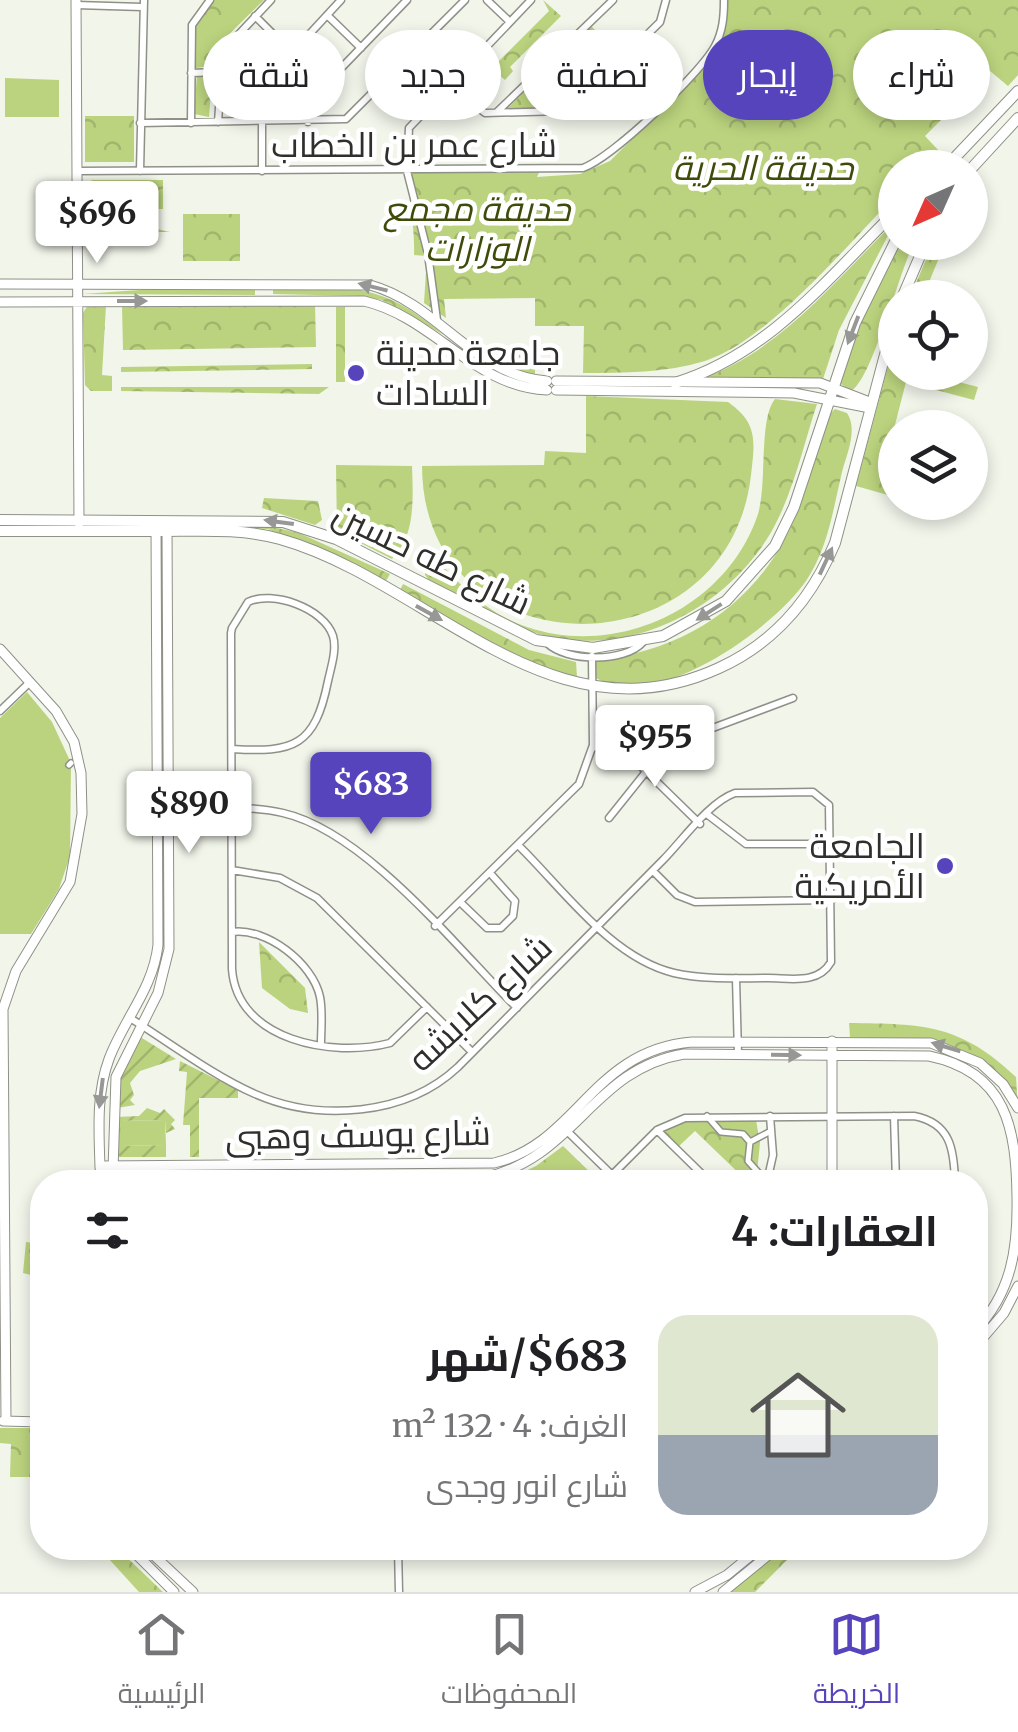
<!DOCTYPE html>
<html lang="ar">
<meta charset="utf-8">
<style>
body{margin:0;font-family:Merriweather,Cairo,serif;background:#f6f6f6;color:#202124;direction:rtl;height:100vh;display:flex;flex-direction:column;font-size:38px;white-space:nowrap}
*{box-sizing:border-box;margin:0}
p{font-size:32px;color:#757577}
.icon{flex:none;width:55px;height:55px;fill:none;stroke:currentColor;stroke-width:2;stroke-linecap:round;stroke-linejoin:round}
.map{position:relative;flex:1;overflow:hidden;direction:ltr}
.panel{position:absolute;left:30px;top:1170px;width:958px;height:390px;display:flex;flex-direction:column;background:#fff;border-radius:40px;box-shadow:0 5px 15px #0003;direction:rtl}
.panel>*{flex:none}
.top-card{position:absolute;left:30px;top:30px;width:960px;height:90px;direction:rtl;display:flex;gap:20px}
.needle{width:65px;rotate:225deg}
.fabs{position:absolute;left:878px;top:150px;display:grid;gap:20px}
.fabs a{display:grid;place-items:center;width:110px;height:110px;border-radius:50%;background:#fff;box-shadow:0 5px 15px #0003;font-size:50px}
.price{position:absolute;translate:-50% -85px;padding:0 22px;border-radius:10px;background:#fff;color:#222;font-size:32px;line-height:65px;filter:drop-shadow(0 2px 5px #0008)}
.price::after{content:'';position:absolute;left:50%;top:60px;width:30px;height:22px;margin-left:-15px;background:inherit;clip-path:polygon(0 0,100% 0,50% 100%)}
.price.current{background:#54b;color:#fff}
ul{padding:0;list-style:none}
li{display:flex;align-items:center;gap:30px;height:250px;padding:0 50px}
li+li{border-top:2px solid #e0e0e0}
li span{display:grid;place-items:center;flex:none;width:280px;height:200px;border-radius:30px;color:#555}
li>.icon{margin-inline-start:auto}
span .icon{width:120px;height:120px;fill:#fffc;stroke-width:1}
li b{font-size:42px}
h2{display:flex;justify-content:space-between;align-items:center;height:120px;padding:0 50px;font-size:42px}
.tag{padding:0 35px;border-radius:45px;background:#fff;box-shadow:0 5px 15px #0003;font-size:35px;line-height:90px}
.tag.current{background:#54b;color:#fff}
.tab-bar{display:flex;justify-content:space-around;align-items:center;height:140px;border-top:2px solid #e0e0e0;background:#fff;font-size:28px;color:#757577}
.tab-bar a{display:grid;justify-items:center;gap:5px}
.tab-bar .current{color:#54b}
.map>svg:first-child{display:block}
.forest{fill:url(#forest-crowns)}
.garden{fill:url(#garden-furrows)}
.pitch{fill:#bbd37e}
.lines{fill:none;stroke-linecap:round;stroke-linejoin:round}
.pedestrian-casing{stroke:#8e9187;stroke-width:8}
.minor-casing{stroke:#8e9187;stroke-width:9}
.tertiary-casing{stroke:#8e9187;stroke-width:11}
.secondary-casing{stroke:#8e9187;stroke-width:12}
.pedestrian{stroke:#fff;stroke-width:5}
.minor{stroke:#fff;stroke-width:6}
.tertiary{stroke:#fff;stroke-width:9}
.secondary{stroke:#fff;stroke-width:10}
.oneway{fill:#979896}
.poi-dot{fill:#54b;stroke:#fff;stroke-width:4}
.labels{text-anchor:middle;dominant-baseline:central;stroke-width:9;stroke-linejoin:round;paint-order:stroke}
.street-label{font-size:35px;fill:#2f302c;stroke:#fff}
.park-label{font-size:35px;font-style:italic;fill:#3e4c0b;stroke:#fff}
.poi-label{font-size:35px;fill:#2f302c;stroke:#fff;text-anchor:start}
</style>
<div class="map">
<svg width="1018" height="1592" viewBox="0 0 1018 1592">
<defs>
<pattern id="forest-crowns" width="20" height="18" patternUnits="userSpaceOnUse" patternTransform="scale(2.5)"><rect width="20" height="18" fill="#bbd37e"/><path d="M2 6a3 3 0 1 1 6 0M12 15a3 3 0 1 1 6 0" fill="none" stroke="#a1b56d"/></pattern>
<pattern id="garden-furrows" width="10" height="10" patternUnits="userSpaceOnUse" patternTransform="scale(2.5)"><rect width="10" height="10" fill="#bbd37e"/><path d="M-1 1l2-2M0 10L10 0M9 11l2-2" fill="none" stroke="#a1b56d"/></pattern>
</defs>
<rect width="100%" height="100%" fill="#f1f5ea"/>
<path class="forest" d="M210,0H264L218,45L211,66L196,68L193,19Z
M543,0L561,16L510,67L513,71L505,80L500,76L490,86L482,78L549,11Z
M728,0H1018V75L1008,86L990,71L925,136L939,151L923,167L895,168V196C848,244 768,341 705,361C665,373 625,373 583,373L584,326H535V298L444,299L446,318L424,303L427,256L414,255C415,226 409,200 407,171L540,170L537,177L580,174L610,161L712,59L725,27Z
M591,26L621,55L606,70L577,41Z
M543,74L572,102L556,109H507Z
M197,75L212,78L209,117L194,114Z
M85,116H134V162H85Z
M92,180H163V209H153V228L170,232H152L131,211L128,199H95L94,223H83V190Z
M183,214H240V261H183Z
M895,222L839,330L823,379H700C779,353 836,279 895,222Z
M900,243H914C899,272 872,380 851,391L838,382L874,287Z
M933,243H945L923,297H910Z
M273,286C353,288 379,281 444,335L382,300L359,296L273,294Z
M168,288H255V295L83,294Z
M315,303L316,347L123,350L122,305Z
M88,305H106L102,375L112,376V391H91L85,385L83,313Z
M336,307H345V382H336Z
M490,352H535V377L489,361Z
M889,363L895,365V372L924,373L978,387L974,400L906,382L881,479L895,483V497L856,486Z
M312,364V369L121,372V367Z
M121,387H329L319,394L121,391Z
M586,396L728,402C758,423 755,441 751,475C728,677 423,673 422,466L544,465L545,451L586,453Z
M775,399L817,404C803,446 793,495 770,534C717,622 600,671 504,620C482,609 439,595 425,575V561L432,554C460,585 486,613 527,627C618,658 725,608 757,517C768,487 758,419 775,399Z
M835,409L847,413C858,429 847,454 842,472C833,510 828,548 806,581C774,628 655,714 596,678V661C704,647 778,587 809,479C815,459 818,422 835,409Z
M336,465L412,466C413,497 416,536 392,559L337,531Z
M264,498L318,501L322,520L315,525L262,508Z
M176,525L269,526L299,533L390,574L386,581L268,529Z
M403,584L529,650L576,662L577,677L528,663L399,592Z
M259,942L305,988L308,1013L290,1009L262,988Z
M849,1023C924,1024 960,1024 1016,1077L1018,1111L991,1072L938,1041L850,1037Z
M756,1120L760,1143L756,1182H748L695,1131L677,1148L664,1133L666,1127L683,1121Z
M563,1146L592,1174L590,1182H502L536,1166Z
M26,1242L42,1244V1278L23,1273Z
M0,1428H42V1477H10L11,1444L0,1443Z
M99,1548H117L163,1592H139Z
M775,1548H799L755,1592H723Z"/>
<path class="garden" d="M142,1038L176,1059L140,1071L130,1083L134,1095L130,1100L135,1105L117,1108L123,1063L135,1040Z
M180,1061L238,1090V1098H199V1157H190V1125H183L187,1072L179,1071Z
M147,1108L160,1113L164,1109L175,1120L171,1124L175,1129L166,1133L165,1120L121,1121V1146L166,1145V1157H120L115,1153L116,1117L139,1116Z"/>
<path class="pitch" d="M5,78L59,80V117H5Z
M27,692L52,722L71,763L70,856L59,889L31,934H0V718Z
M165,1120L166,1145L121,1146L120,1121Z"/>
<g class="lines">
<defs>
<path id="pedestrian" d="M69,765L71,763
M707,1116L721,1132L743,1134L750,1142L748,1161L767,1182
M750,1142L771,1131"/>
<path id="minor" d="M487,0L510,22
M76,5L142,7
M327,15L361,48
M255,16L291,52
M620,63L661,104
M191,73L219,72
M448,84L485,113L564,111L581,100L660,22L666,0
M497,112L613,0
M218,122L223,51L271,0
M308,122L319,91L407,0
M140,123L346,119L465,0
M191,123L192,25L210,0
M77,171L583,168C613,157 700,74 715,46C723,31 724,16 724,0
M140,171L144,0
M262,171V93L267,80L341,0
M437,320L428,254L407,171L409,128L531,0
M547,643C566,662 625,663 643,642
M0,711L30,682
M595,726L615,741L700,824
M593,748L615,741L702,732L793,698
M232,749C294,753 315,746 328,681C331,667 337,650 333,636C324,608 272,590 248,602L232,628L231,633L232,969C237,1041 333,1058 390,1043L427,1007
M168,811C205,810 247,804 283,813C366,832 457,948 517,1008
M708,815L746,844H831
M609,818L673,738
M232,870L280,878L317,898L472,1052
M653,871L677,895L695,902L832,900
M460,902L487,928H501L513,916L515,901L490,873
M435,926L579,784L593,745L592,656
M232,932C266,927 313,963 320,997C323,1012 321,1029 321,1044
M736,978L738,1054
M130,1018C170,1043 212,1075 255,1094C319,1122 406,1116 458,1067C526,998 595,929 663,860C682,841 709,802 735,793L813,792L829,805L831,962C818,985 790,978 768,978C736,978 705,980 674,973C611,958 563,889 519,846
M894,1116L896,1182
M564,1128L619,1182
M657,1130L710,1182
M612,1175L657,1130L685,1118L914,1116C951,1123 954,1150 955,1182
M767,1182L773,1155L770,1116
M398,1548L399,1592"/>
<path id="tertiary" d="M76,0L79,523
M0,284L370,285C439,304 474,376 547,381
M0,302L364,301C433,317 474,387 547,390
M556,381L820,383L872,403
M556,390L794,393L870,408
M0,649L56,711L74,742L81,773L82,814L70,882L16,971L3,1009L6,1421
M832,1041V1182
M100,1166L494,1163C577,1144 592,1050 692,1042L931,1043L980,1063L1003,1084L1018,1108
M100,1168C99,1131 96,1094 109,1059C124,1019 153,989 158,945L156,526
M113,1170L116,1077L158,993L169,949L167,527
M100,1178H483C576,1158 592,1069 684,1054L929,1056C1007,1072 1016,1129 1017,1197C1018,1248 1012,1292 975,1331
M975,1347L1004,1313L1018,1286
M3,1421L42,1422
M130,1548L174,1592
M146,1548L193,1592
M695,1592L727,1575L760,1548
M723,1592L777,1548"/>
<path id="secondary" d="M945,168L1018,91
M970,170L1018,118
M902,298L926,242
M675,383C768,355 828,278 895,212
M0,520L283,522L336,539L536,640L593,648L663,636L726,601L775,546L794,507L855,323L895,242
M0,531C53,531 106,531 159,531C198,531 242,528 280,539C429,581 550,746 719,668C774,643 812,598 835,543L895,317"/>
</defs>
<use href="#pedestrian" class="pedestrian-casing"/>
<use href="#minor" class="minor-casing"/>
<use href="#tertiary" class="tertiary-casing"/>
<use href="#secondary" class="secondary-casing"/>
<use href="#pedestrian" class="pedestrian"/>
<use href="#minor" class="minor"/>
<use href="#tertiary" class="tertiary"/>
<use href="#secondary" class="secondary"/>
</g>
<defs><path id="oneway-solid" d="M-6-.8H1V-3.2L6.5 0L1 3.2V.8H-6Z" transform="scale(2.5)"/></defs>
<g class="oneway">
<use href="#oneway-solid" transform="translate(373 287) rotate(-166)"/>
<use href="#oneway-solid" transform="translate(132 301)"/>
<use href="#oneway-solid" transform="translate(853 330) rotate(111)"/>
<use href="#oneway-solid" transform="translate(279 522) rotate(-172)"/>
<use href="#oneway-solid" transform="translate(826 561) rotate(-65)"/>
<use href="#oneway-solid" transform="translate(709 612) rotate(147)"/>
<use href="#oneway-solid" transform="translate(429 613) rotate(29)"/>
<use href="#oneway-solid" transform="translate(946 1047) rotate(-163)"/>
<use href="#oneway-solid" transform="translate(786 1055) rotate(1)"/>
<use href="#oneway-solid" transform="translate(101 1093) rotate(97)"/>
</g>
<g class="poi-dot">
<circle cx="356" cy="373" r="10"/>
<circle cx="945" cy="866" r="10"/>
</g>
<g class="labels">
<g class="street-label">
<text x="414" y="145">شارع عمر بن الخطاب</text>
<text transform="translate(432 558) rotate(26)">شارع طه حسين</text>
<text transform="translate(480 1003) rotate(-43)">شارع كلابشه</text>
<text transform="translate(358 1135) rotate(-1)">شارع يوسف وهبى</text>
</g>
<g class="park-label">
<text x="763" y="168">حديقة الحرية</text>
<text x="477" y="209">حديقة مجمع<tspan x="477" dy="40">الوزارات</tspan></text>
</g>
<g class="poi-label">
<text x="376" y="353">جامعة مدينة<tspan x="376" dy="40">السادات</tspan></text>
<text x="925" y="846" text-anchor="end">الجامعة<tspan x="925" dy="40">الأمريكية</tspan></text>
</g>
</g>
</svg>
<div class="fabs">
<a><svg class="needle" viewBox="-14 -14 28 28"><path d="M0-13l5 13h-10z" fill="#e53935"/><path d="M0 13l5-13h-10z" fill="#757577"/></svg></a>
<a><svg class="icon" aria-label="locate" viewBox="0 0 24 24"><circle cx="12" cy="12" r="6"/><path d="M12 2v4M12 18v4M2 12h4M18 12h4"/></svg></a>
<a><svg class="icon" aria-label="layers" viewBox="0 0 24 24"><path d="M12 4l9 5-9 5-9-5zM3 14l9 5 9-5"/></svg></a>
</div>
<b class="price" style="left:97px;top:266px">$696</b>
<b class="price" style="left:655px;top:790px">$955</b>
<b class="price current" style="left:371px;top:837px">$683</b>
<b class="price" style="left:189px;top:856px">$890</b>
<div class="top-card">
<a class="tag">شراء</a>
<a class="tag current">إيجار</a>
<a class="tag">تصفية</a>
<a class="tag">جديد</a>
<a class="tag">شقة</a>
</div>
<section class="panel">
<h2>العقارات: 4<svg class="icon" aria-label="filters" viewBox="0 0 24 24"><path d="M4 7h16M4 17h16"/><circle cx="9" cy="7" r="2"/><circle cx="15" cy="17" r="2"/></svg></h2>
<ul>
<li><span style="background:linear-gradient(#dfe7d0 60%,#9aa5b1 0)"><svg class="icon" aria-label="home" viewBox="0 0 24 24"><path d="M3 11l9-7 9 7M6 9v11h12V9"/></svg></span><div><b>$683/شهر</b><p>الغرف: 4 · 132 m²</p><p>شارع انور وجدى</p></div></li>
</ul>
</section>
</div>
<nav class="tab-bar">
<a class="current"><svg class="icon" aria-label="map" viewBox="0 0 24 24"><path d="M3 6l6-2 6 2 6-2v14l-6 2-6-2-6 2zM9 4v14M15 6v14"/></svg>الخريطة</a>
<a><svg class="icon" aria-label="saved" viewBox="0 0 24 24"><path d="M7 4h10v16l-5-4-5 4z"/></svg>المحفوظات</a>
<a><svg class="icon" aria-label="home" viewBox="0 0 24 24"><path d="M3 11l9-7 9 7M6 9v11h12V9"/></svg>الرئيسية</a>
</nav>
